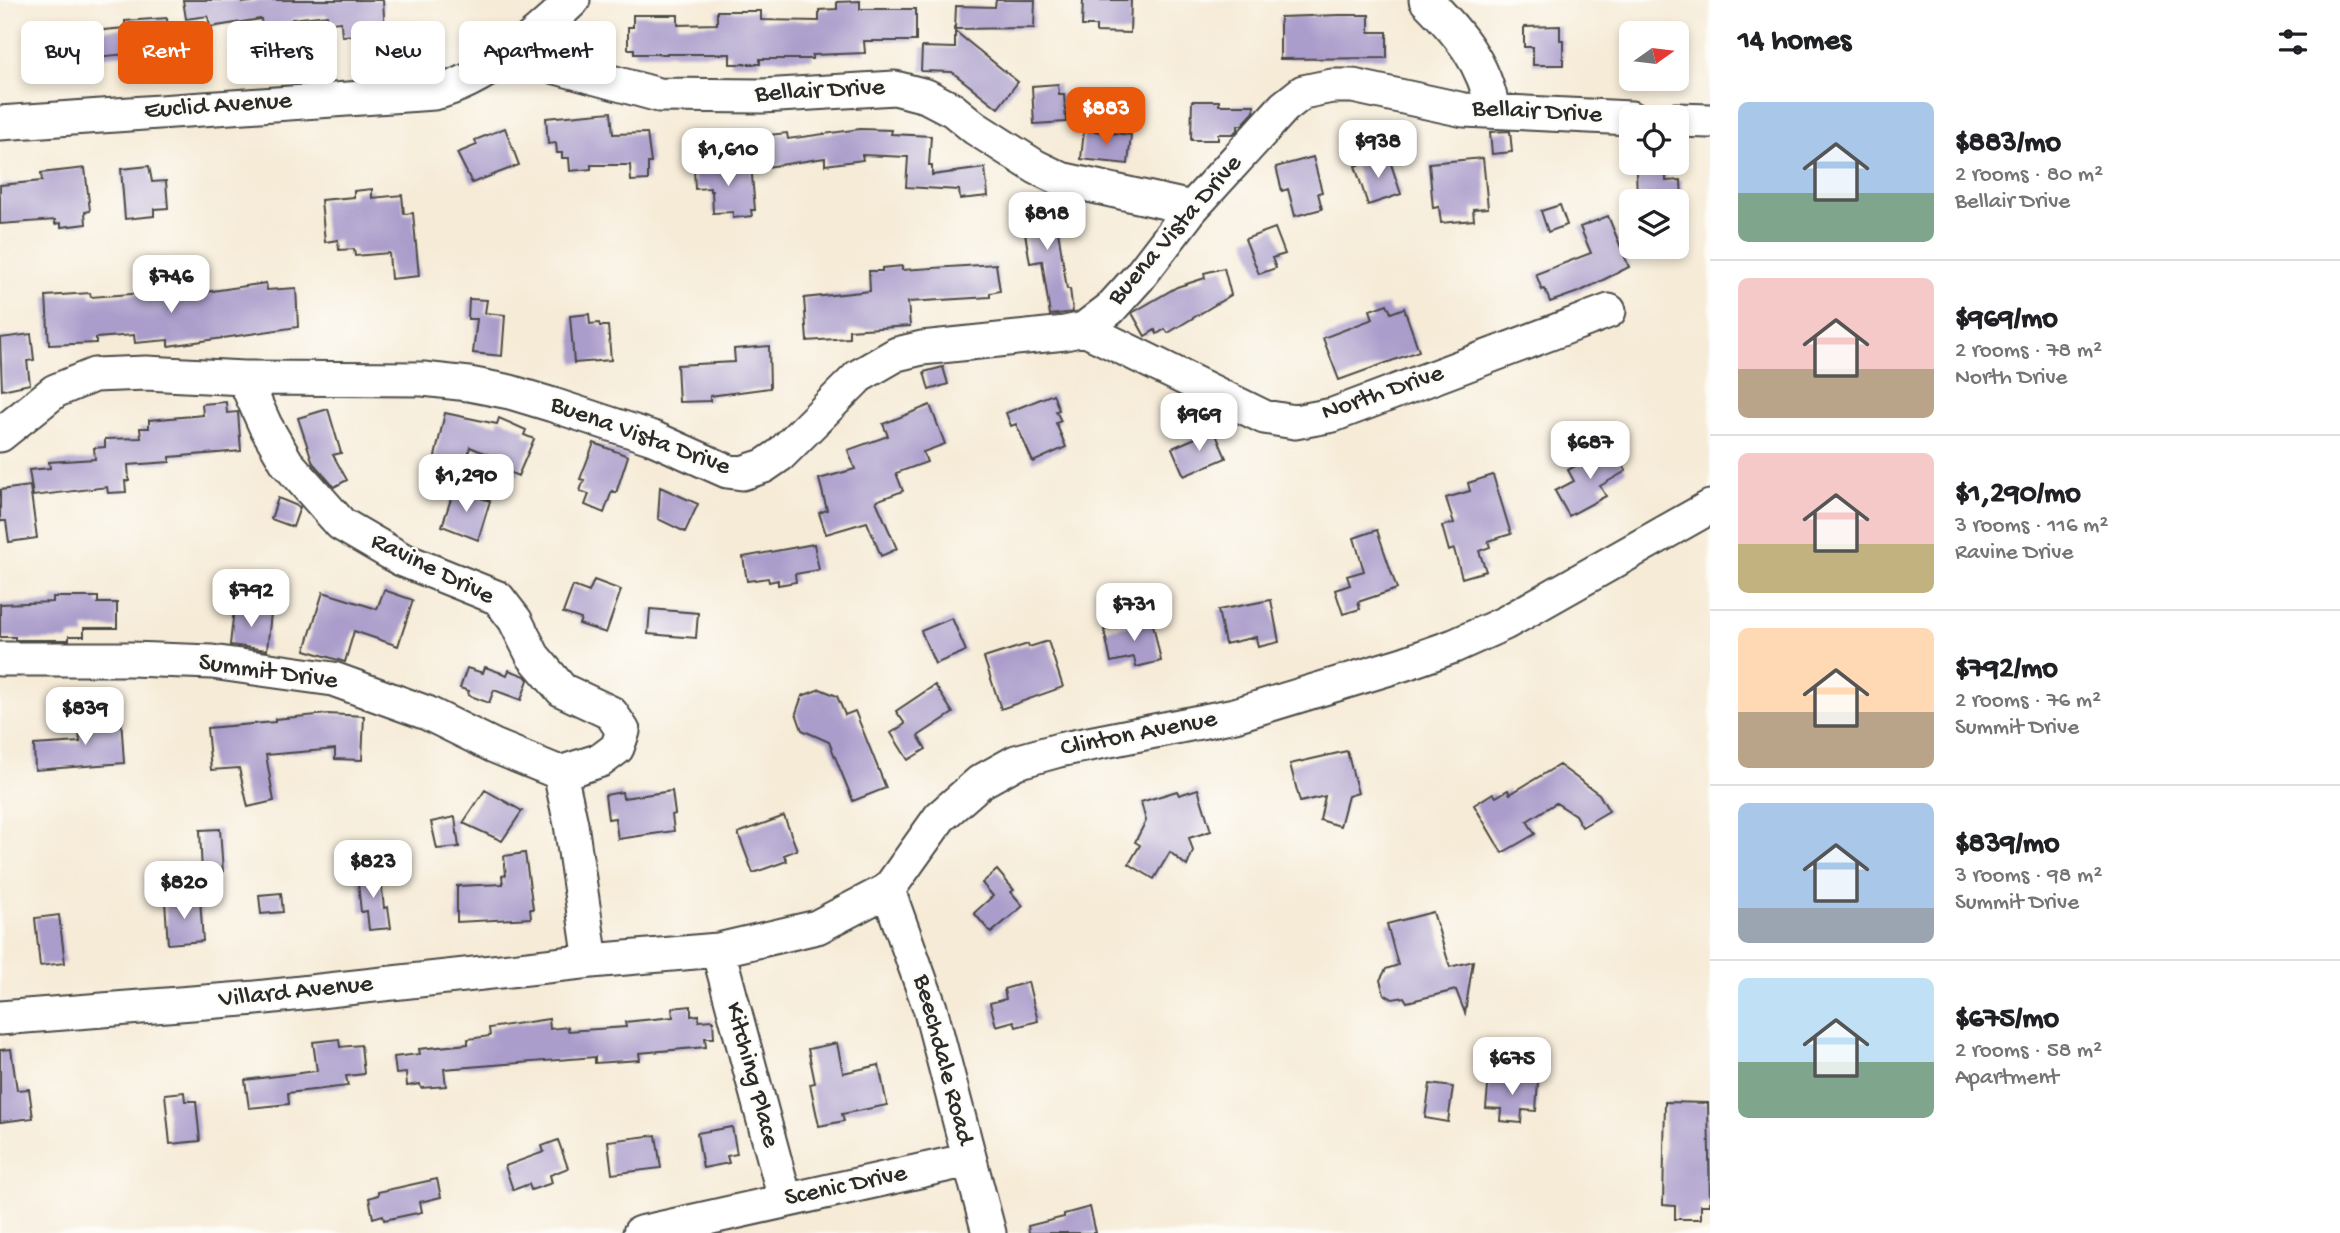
<!DOCTYPE html>
<meta charset="utf-8">
<style>
body{margin:0;font-family:"Gochi Hand",sans-serif;background:#f6f6f6;color:#202124;height:100vh;display:flex;flex-direction:column;font-size:26px;white-space:nowrap}
*{box-sizing:border-box;margin:0}
p{font-size:23px;color:#757577}
.icon{flex:none;width:38px;height:38px;fill:none;stroke:currentColor;stroke-width:2;stroke-linecap:round;stroke-linejoin:round}
.map{position:relative;flex:1;overflow:hidden}
.side{display:flex;flex-direction:column;background:#fff;width:630px}
.side>*{flex:none}
.banner{position:absolute;left:21px;top:21px;width:665px;height:63px;display:flex;gap:14px}
.needle{width:46px;rotate:76deg}
.tools{position:absolute;left:1619px;top:21px;display:grid;gap:14px}
.tools a{display:grid;place-items:center;width:70px;height:70px;border-radius:10px;background:#fff;box-shadow:0 4px 10px #0003;font-size:35px}
.price{position:absolute;translate:-50% -60px;padding:0 16px;border-radius:14px;background:#fff;color:#222;font-size:23px;line-height:46px;filter:drop-shadow(0 2px 4px #0008)}
.price::after{content:'';position:absolute;left:50%;top:42px;width:21px;height:16px;margin-left:-10px;background:inherit;clip-path:polygon(0 0,100% 0,50% 100%)}
.price.current{background:#ea580c;color:#fff}
ul{padding:0;list-style:none}
li{display:flex;align-items:center;gap:21px;height:175px;padding:0 28px}
li+li{border-top:2px solid #e0e0e0}
li span{display:grid;place-items:center;flex:none;width:196px;height:140px;border-radius:10px;color:#555}
li>.icon{margin-inline-start:auto}
span .icon{width:84px;height:84px;fill:#fffc;stroke-width:1}
li b{font-size:30px}
h2{display:flex;justify-content:space-between;align-items:center;height:84px;padding:0 28px;font-size:30px}
.chip{padding:0 24px;border-radius:10px;background:#fff;box-shadow:0 4px 10px #0003;font-size:24px;line-height:63px}
.chip.current{background:#ea580c;color:#fff}
main{display:flex;flex:1;min-height:0}
.map>svg:first-child{display:block}
.building{fill:#aa9dcb}
.lines{fill:none;stroke-linecap:round;stroke-linejoin:round}
.minor-casing{stroke:#494845;stroke-width:37}
.minor{stroke:#fff;stroke-width:33}
.labels{text-anchor:middle;dominant-baseline:central;stroke-width:5;stroke-linejoin:round;paint-order:stroke}
.street-label{font-size:26px;fill:#2b2b2b;stroke:#fdfcf7}
</style>
<main>
<div class="map">
<svg width="1710" height="1233" viewBox="0 0 1710 1233">
<rect width="100%" height="100%" fill="#fdfcf7"/>
<filter id="ink" filterUnits="userSpaceOnUse"><feTurbulence type="fractalNoise" baseFrequency=".0143" numOctaves="2"/><feDisplacementMap in="SourceGraphic" scale="14" xChannelSelector="R" yChannelSelector="G"/><feConvolveMatrix kernelMatrix="1 2 1 2 8 2 1 2 1" color-interpolation-filters="sRGB"/></filter>
<filter id="wash" filterUnits="userSpaceOnUse"><feTurbulence type="fractalNoise" baseFrequency=".00686" numOctaves="4" result="noise"/><feDisplacementMap in="SourceGraphic" scale="28" xChannelSelector="R" yChannelSelector="G"/><feGaussianBlur stdDeviation="1.57" result="paint"/><feColorMatrix in="noise" values="0 0 0 0 0 0 0 0 0 0 0 0 0 0 0 0 0 1.4 0 .05"/><feComposite in="paint" operator="in"/></filter>
<g filter="url(#wash)">
<rect width="100%" height="100%" fill="#f6ebd7"/>
<g id="blocks">
<path class="building" d="M183,0H241L242,3L268,0H383L385,33L342,36L341,22L328,23L327,15L292,19L296,46L265,50L261,19L210,27L208,16L186,19Z
M996,0H1035L1034,28L955,29L956,6L995,7Z
M1083,0H1131L1130,33L1096,32V26H1082Z
M860,1V9H916V41H864L865,53L812,55V59H760V64H730V54H634V49H628V27H633V15H678V25L717,24V11H761V20L819,21V10L837,9V2Z
M1340,15H1369V32H1387V58L1280,59V17Z
M167,18L169,54L127,56V54L63,60L60,34L125,28V21Z
M1560,26V40H1563V65H1533V47H1524V27Z
M955,31L1018,82L998,108L952,72L921,71L922,47L955,48Z
M1058,84L1059,94H1064L1066,122L1034,124L1032,86Z
M1192,101H1219V105H1254V112L1242,125H1238V129L1233,134H1218V140H1191Z
M611,112L613,134L647,133L651,163H648V180L631,181L630,165H591V169L570,171L569,158H562V153H557L556,143L548,144L546,118Z
M505,128L519,165L472,183L457,153L477,145L475,140Z
M860,129L892,130L891,134L931,136L929,165H932V175L985,168L988,196L960,199L959,190L906,187L908,157L862,155L863,160L825,165V158L754,169L750,137L787,133L788,139Z
M1084,130L1131,135L1128,164L1081,159Z
M1510,131L1512,152L1492,154L1490,132Z
M1388,155L1401,194L1368,205L1355,166Z
M1313,157L1322,192L1318,193L1322,209L1295,216L1288,189L1282,191L1276,167Z
M1483,158L1488,208L1473,209L1474,220L1441,223L1439,207L1433,208L1429,163Z
M751,164L755,210H751L752,216L733,218V212L713,213L712,191H710V188L695,189L694,168Z
M149,166L152,182L166,181L168,208L154,209V216L125,219L121,169Z
M85,168L90,211L85,212L86,224L61,227V223L55,224V220L0,224V185L42,181L41,173Z
M1666,169V181L1681,180L1682,201H1645V196H1637L1636,171Z
M372,189V198L402,195L404,214L413,213L419,276L391,279L389,253L355,256L354,249L339,250L338,240L325,242L321,200L354,197V191Z
M1053,198L1067,289H1070L1073,312L1050,315L1042,261L1030,263L1020,203Z
M1560,205L1567,225L1548,232L1541,211Z
M1608,216L1629,267L1581,291L1550,302L1545,289L1542,290L1536,274L1591,253L1580,227Z
M1275,228L1285,254L1272,258L1276,268L1259,274L1245,239Z
M996,264L1000,291L990,293V297L908,302L910,326L849,330V338L807,341L804,298L870,291L869,271H882V268L902,266V270Z
M1224,268L1231,295L1168,333L1165,329L1157,334L1155,330L1145,336L1132,313L1177,287L1205,278L1204,273Z
M266,283L267,290L296,288L298,327L168,346V340L135,343L134,335L96,338V343L49,345L46,296L90,293L91,297L144,293V295L199,289V293Z
M469,299L487,300L485,313L505,315L502,356L473,353L477,319H468Z
M1387,304L1391,313L1404,308L1419,351L1339,380L1323,338L1373,319L1370,310Z
M589,314L590,324L599,323L600,326H608L611,360L574,363L570,316Z
M31,334L34,360L27,361L30,384L2,390L0,338Z
M769,346L770,388L710,396V401L679,402L677,365L735,362L734,349Z
M943,367L948,384L929,390L924,372Z
M1053,394L1059,410L1056,411L1061,421L1056,423L1066,447L1033,462L1016,424L1011,426L1006,413Z
M226,402L227,413L238,412L241,451L170,457V462L128,465L129,481H125L126,492L108,493L107,487L33,496L29,470L50,468L49,462L95,459L94,448L105,447V439L141,438L140,428H149V420L203,415L202,404Z
M930,405L945,444L923,452L927,462L896,473L903,491L876,501L897,549L881,556L867,522L826,534L819,513L827,510L819,479L855,469L848,450L888,436L883,424Z
M328,409L341,453L333,455L347,480L334,487L313,463L298,418Z
M445,413L497,424L499,418L526,430L524,435L534,439L518,476L502,469L506,462L470,447L465,468L434,461Z
M1214,430L1226,458L1184,476L1172,448Z
M594,443L628,456L616,493L612,491L604,513L585,505L589,494L580,491L584,480L580,479Z
M1612,446L1626,471L1600,486L1606,496L1569,516L1555,491L1574,481L1568,470Z
M1493,475L1511,534L1488,541L1490,547L1479,551L1486,571L1462,578L1454,549L1449,551L1442,526L1454,523L1446,498L1470,491L1468,483Z
M30,486L37,538L9,542L6,521H0V490Z
M660,487L698,504L685,532L658,519Z
M454,490L490,501L478,540L442,526Z
M278,498L300,507L293,527L271,519Z
M1377,530L1397,589L1358,602L1360,609L1343,614L1335,590L1350,585L1347,576L1364,571L1354,538Z
M814,544L819,570L795,574L796,582L778,585V580L769,582L768,578L747,581L743,557Z
M594,580L621,590L606,633L579,624L581,619L563,613L573,586L589,592Z
M384,590L413,600L398,646L354,631L345,662L305,650L323,592L377,609Z
M53,597H98V603H117V628H84V636H69V640H15V637H0V604L53,602Z
M1271,600L1279,642L1258,647L1256,637L1225,644L1218,610Z
M234,609L271,613L267,650L230,645Z
M650,609L698,613L696,638L648,634Z
M952,618L966,651L935,664L921,631Z
M1152,620L1161,661L1136,667L1134,657L1111,662L1104,630Z
M1048,641L1063,687L1001,709L984,658L1028,644L1029,647Z
M485,667L507,675L509,670L525,676L528,680L521,700L494,690L489,703L468,695L469,691L460,688L467,668L483,673Z
M935,685L953,713L918,736L926,749L908,760L891,733L905,724L896,711Z
M820,689L837,696L845,715L855,711L886,788L853,801L829,742L802,730L796,713L802,696Z
M328,714L364,716L362,760L335,759V749L266,755L274,801L248,807L239,768L211,770L207,728L275,722V719Z
M121,717L124,763L35,770L34,745L80,742L78,720Z
M1347,751L1358,793L1348,796L1340,826L1320,820L1325,796L1300,802L1290,764Z
M1559,765L1599,794L1609,811L1582,827L1575,815L1556,803L1527,821L1535,834L1502,853L1474,805L1493,793L1496,797L1508,790L1510,794Z
M1198,789L1211,831L1189,838L1193,851L1187,866L1170,852L1154,879L1129,864L1140,845L1135,842L1146,821L1141,802L1177,791L1179,795Z
M485,790L522,811L502,841L463,823Z
M672,791L675,814L672,815L674,831L618,839L615,818L608,819L605,795L622,792L623,798Z
M784,816L797,850L784,855L787,861L753,873L738,833Z
M455,817L459,847L437,849L431,822Z
M220,829L223,872L202,873L200,830Z
M525,853L533,909H530L531,918L457,922V886L503,884L502,876L506,875L504,856Z
M997,870L1014,890L1011,892L1023,906L991,933L974,913L993,896L982,883Z
M380,871L384,908L388,907L391,928L369,930L367,911L361,912L357,873Z
M281,893L283,912L261,914L259,895Z
M200,899L203,941L168,944L165,902Z
M1433,912L1450,967L1473,961L1465,1013L1456,990L1407,1002L1404,997L1393,999L1384,994L1380,980L1386,969L1398,965L1387,924Z
M59,915L65,963L40,966L35,918Z
M1028,982L1038,1021L1016,1027L1014,1021L996,1026L990,1003L1006,999L1004,989Z
M691,1006V1016L699,1015V1021L713,1020L714,1038H705L706,1047L639,1053L640,1060L595,1063V1057L444,1069L446,1086L421,1088L420,1084L407,1086L406,1073L396,1074L394,1057L420,1054L419,1049L468,1044V1039L490,1036L489,1028L549,1019L550,1029L568,1027V1031L626,1027L625,1022L673,1017L672,1008Z
M339,1039L340,1047L361,1045L364,1074L346,1076L348,1086L288,1093L289,1104L249,1108L245,1080L317,1071L313,1042Z
M837,1043L843,1073L879,1065L887,1105L842,1114L844,1121L819,1126L810,1084L815,1083L808,1049Z
M11,1049L17,1090L29,1089L33,1118L0,1122V1050Z
M1489,1077L1538,1081L1536,1111L1522,1110L1521,1123L1500,1121L1501,1109L1486,1108Z
M1430,1084L1453,1087L1448,1122L1425,1118Z
M184,1092L185,1101H196L200,1141L170,1144L165,1094Z
M1665,1102L1708,1103L1710,1205H1701V1219H1675V1206L1663,1205Z
M732,1127L737,1154L727,1156L729,1163L703,1168L697,1133Z
M656,1135L661,1168L612,1174L608,1141Z
M558,1140L568,1168L550,1175L552,1183L531,1190L529,1184L513,1190L505,1166L544,1152L542,1146Z
M437,1179L441,1197L420,1202L422,1212L384,1220L383,1215L373,1218L369,1198L378,1195V1192Z
M1090,1207L1096,1233H1029L1028,1226L1064,1217V1214Z"/>
</g>
</g>
<g filter="url(#ink)">
<use href="#blocks" fill-opacity="0" stroke="#494845" stroke-width="2"/>
<g class="lines">
<defs>
<path id="minor" d="M1426,0C1459,33 1484,62 1493,110
M508,54L659,95L762,96L895,88L926,96L953,110L975,128L1036,167L1061,179L1192,208
M1676,120L1710,121
M0,123L434,93C485,81 536,36 573,0
M1084,329L1264,417L1295,422L1333,415L1609,311
M244,378L265,425L287,463L341,524L401,559L498,598L515,620L533,656L562,690L611,713L623,731L617,748L601,760L560,773
M0,435L55,391L94,375L146,373L244,378L423,379L469,384L510,392L553,405L653,438L727,471L742,473L764,466L780,455L859,376L897,354L922,348L1065,333L1084,329L1110,309L1139,277L1192,208L1284,107L1303,92L1332,86H1353L1464,110L1631,118
M0,659H131L212,662L333,679L427,713L494,746L560,773
M560,773L571,824L591,961
M888,890L930,1008L989,1233
M718,950L785,1199
M0,1018L256,998L591,961L718,950L817,927L888,890L940,817L980,782L1016,762L1059,750L1235,715L1403,664L1454,646L1505,623L1710,507
M640,1233L969,1160"/>
</defs>
<use href="#minor" class="minor-casing"/>
<use href="#minor" class="minor"/>
</g>
</g>
<g class="labels">
<g class="street-label">
<text transform="translate(820 92) rotate(-3)">Bellair Drive</text>
<text transform="translate(218 107) rotate(-4)">Euclid Avenue</text>
<text transform="translate(1537 113) rotate(3)">Bellair Drive</text>
<text transform="translate(1176 231) rotate(-49)">Buena Vista Drive</text>
<text transform="translate(1383 394) rotate(-19)">North Drive</text>
<text transform="translate(640 437) rotate(20)">Buena Vista Drive</text>
<text transform="translate(432 570) rotate(26)">Ravine Drive</text>
<text transform="translate(268 673) rotate(8)">Summit Drive</text>
<text transform="translate(1139 735) rotate(-11)">Clinton Avenue</text>
<text transform="translate(296 993) rotate(-6)">Villard Avenue</text>
<text transform="translate(942 1060) rotate(75)">Beechdale Road</text>
<text transform="translate(751 1075) rotate(75)">Kitching Place</text>
<text transform="translate(846 1187) rotate(-12)">Scenic Drive</text>
</g>
</g>
</svg>
<div class="tools">
<a><svg class="needle" viewBox="-14 -14 28 28"><path d="M0-13l5 13h-10z" fill="#e53935"/><path d="M0 13l5-13h-10z" fill="#757577"/></svg></a>
<a><svg class="icon" aria-label="locate" viewBox="0 0 24 24"><circle cx="12" cy="12" r="6"/><path d="M12 2v4M12 18v4M2 12h4M18 12h4"/></svg></a>
<a><svg class="icon" aria-label="layers" viewBox="0 0 24 24"><path d="M12 4l9 5-9 5-9-5zM3 14l9 5 9-5"/></svg></a>
</div>
<b class="price current" style="left:1106px;top:147px">$883</b>
<b class="price" style="left:1378px;top:180px">$938</b>
<b class="price" style="left:728px;top:188px">$1,610</b>
<b class="price" style="left:1047px;top:252px">$818</b>
<b class="price" style="left:171px;top:315px">$746</b>
<b class="price" style="left:1199px;top:453px">$969</b>
<b class="price" style="left:1590px;top:481px">$687</b>
<b class="price" style="left:466px;top:514px">$1,290</b>
<b class="price" style="left:251px;top:629px">$792</b>
<b class="price" style="left:1134px;top:643px">$731</b>
<b class="price" style="left:85px;top:747px">$839</b>
<b class="price" style="left:373px;top:900px">$823</b>
<b class="price" style="left:184px;top:921px">$820</b>
<b class="price" style="left:1512px;top:1097px">$675</b>
<div class="banner">
<a class="chip">Buy</a>
<a class="chip current">Rent</a>
<a class="chip">Filters</a>
<a class="chip">New</a>
<a class="chip">Apartment</a>
</div>
</div>
<section class="side">
<h2>14 homes<svg class="icon" aria-label="filters" viewBox="0 0 24 24"><path d="M4 7h16M4 17h16"/><circle cx="9" cy="7" r="2"/><circle cx="15" cy="17" r="2"/></svg></h2>
<ul>
<li><span style="background:linear-gradient(#a9c7e8 65%,#7fa58c 0)"><svg class="icon" aria-label="home" viewBox="0 0 24 24"><path d="M3 11l9-7 9 7M6 9v11h12V9"/></svg></span><div><b>$883/mo</b><p>2 rooms · 80 m²</p><p>Bellair Drive</p></div></li>
<li><span style="background:linear-gradient(#f6c9c9 65%,#b9a48a 0)"><svg class="icon" aria-label="home" viewBox="0 0 24 24"><path d="M3 11l9-7 9 7M6 9v11h12V9"/></svg></span><div><b>$969/mo</b><p>2 rooms · 78 m²</p><p>North Drive</p></div></li>
<li><span style="background:linear-gradient(#f6c9c9 65%,#c2b280 0)"><svg class="icon" aria-label="home" viewBox="0 0 24 24"><path d="M3 11l9-7 9 7M6 9v11h12V9"/></svg></span><div><b>$1,290/mo</b><p>3 rooms · 116 m²</p><p>Ravine Drive</p></div></li>
<li><span style="background:linear-gradient(#ffd9b3 60%,#b9a48a 0)"><svg class="icon" aria-label="home" viewBox="0 0 24 24"><path d="M3 11l9-7 9 7M6 9v11h12V9"/></svg></span><div><b>$792/mo</b><p>2 rooms · 76 m²</p><p>Summit Drive</p></div></li>
<li><span style="background:linear-gradient(#a9c7e8 75%,#9aa5b1 0)"><svg class="icon" aria-label="home" viewBox="0 0 24 24"><path d="M3 11l9-7 9 7M6 9v11h12V9"/></svg></span><div><b>$839/mo</b><p>3 rooms · 98 m²</p><p>Summit Drive</p></div></li>
<li><span style="background:linear-gradient(#bfe0f5 60%,#7fa58c 0)"><svg class="icon" aria-label="home" viewBox="0 0 24 24"><path d="M3 11l9-7 9 7M6 9v11h12V9"/></svg></span><div><b>$675/mo</b><p>2 rooms · 58 m²</p><p>Apartment</p></div></li>
</ul>
</section>
</main>
